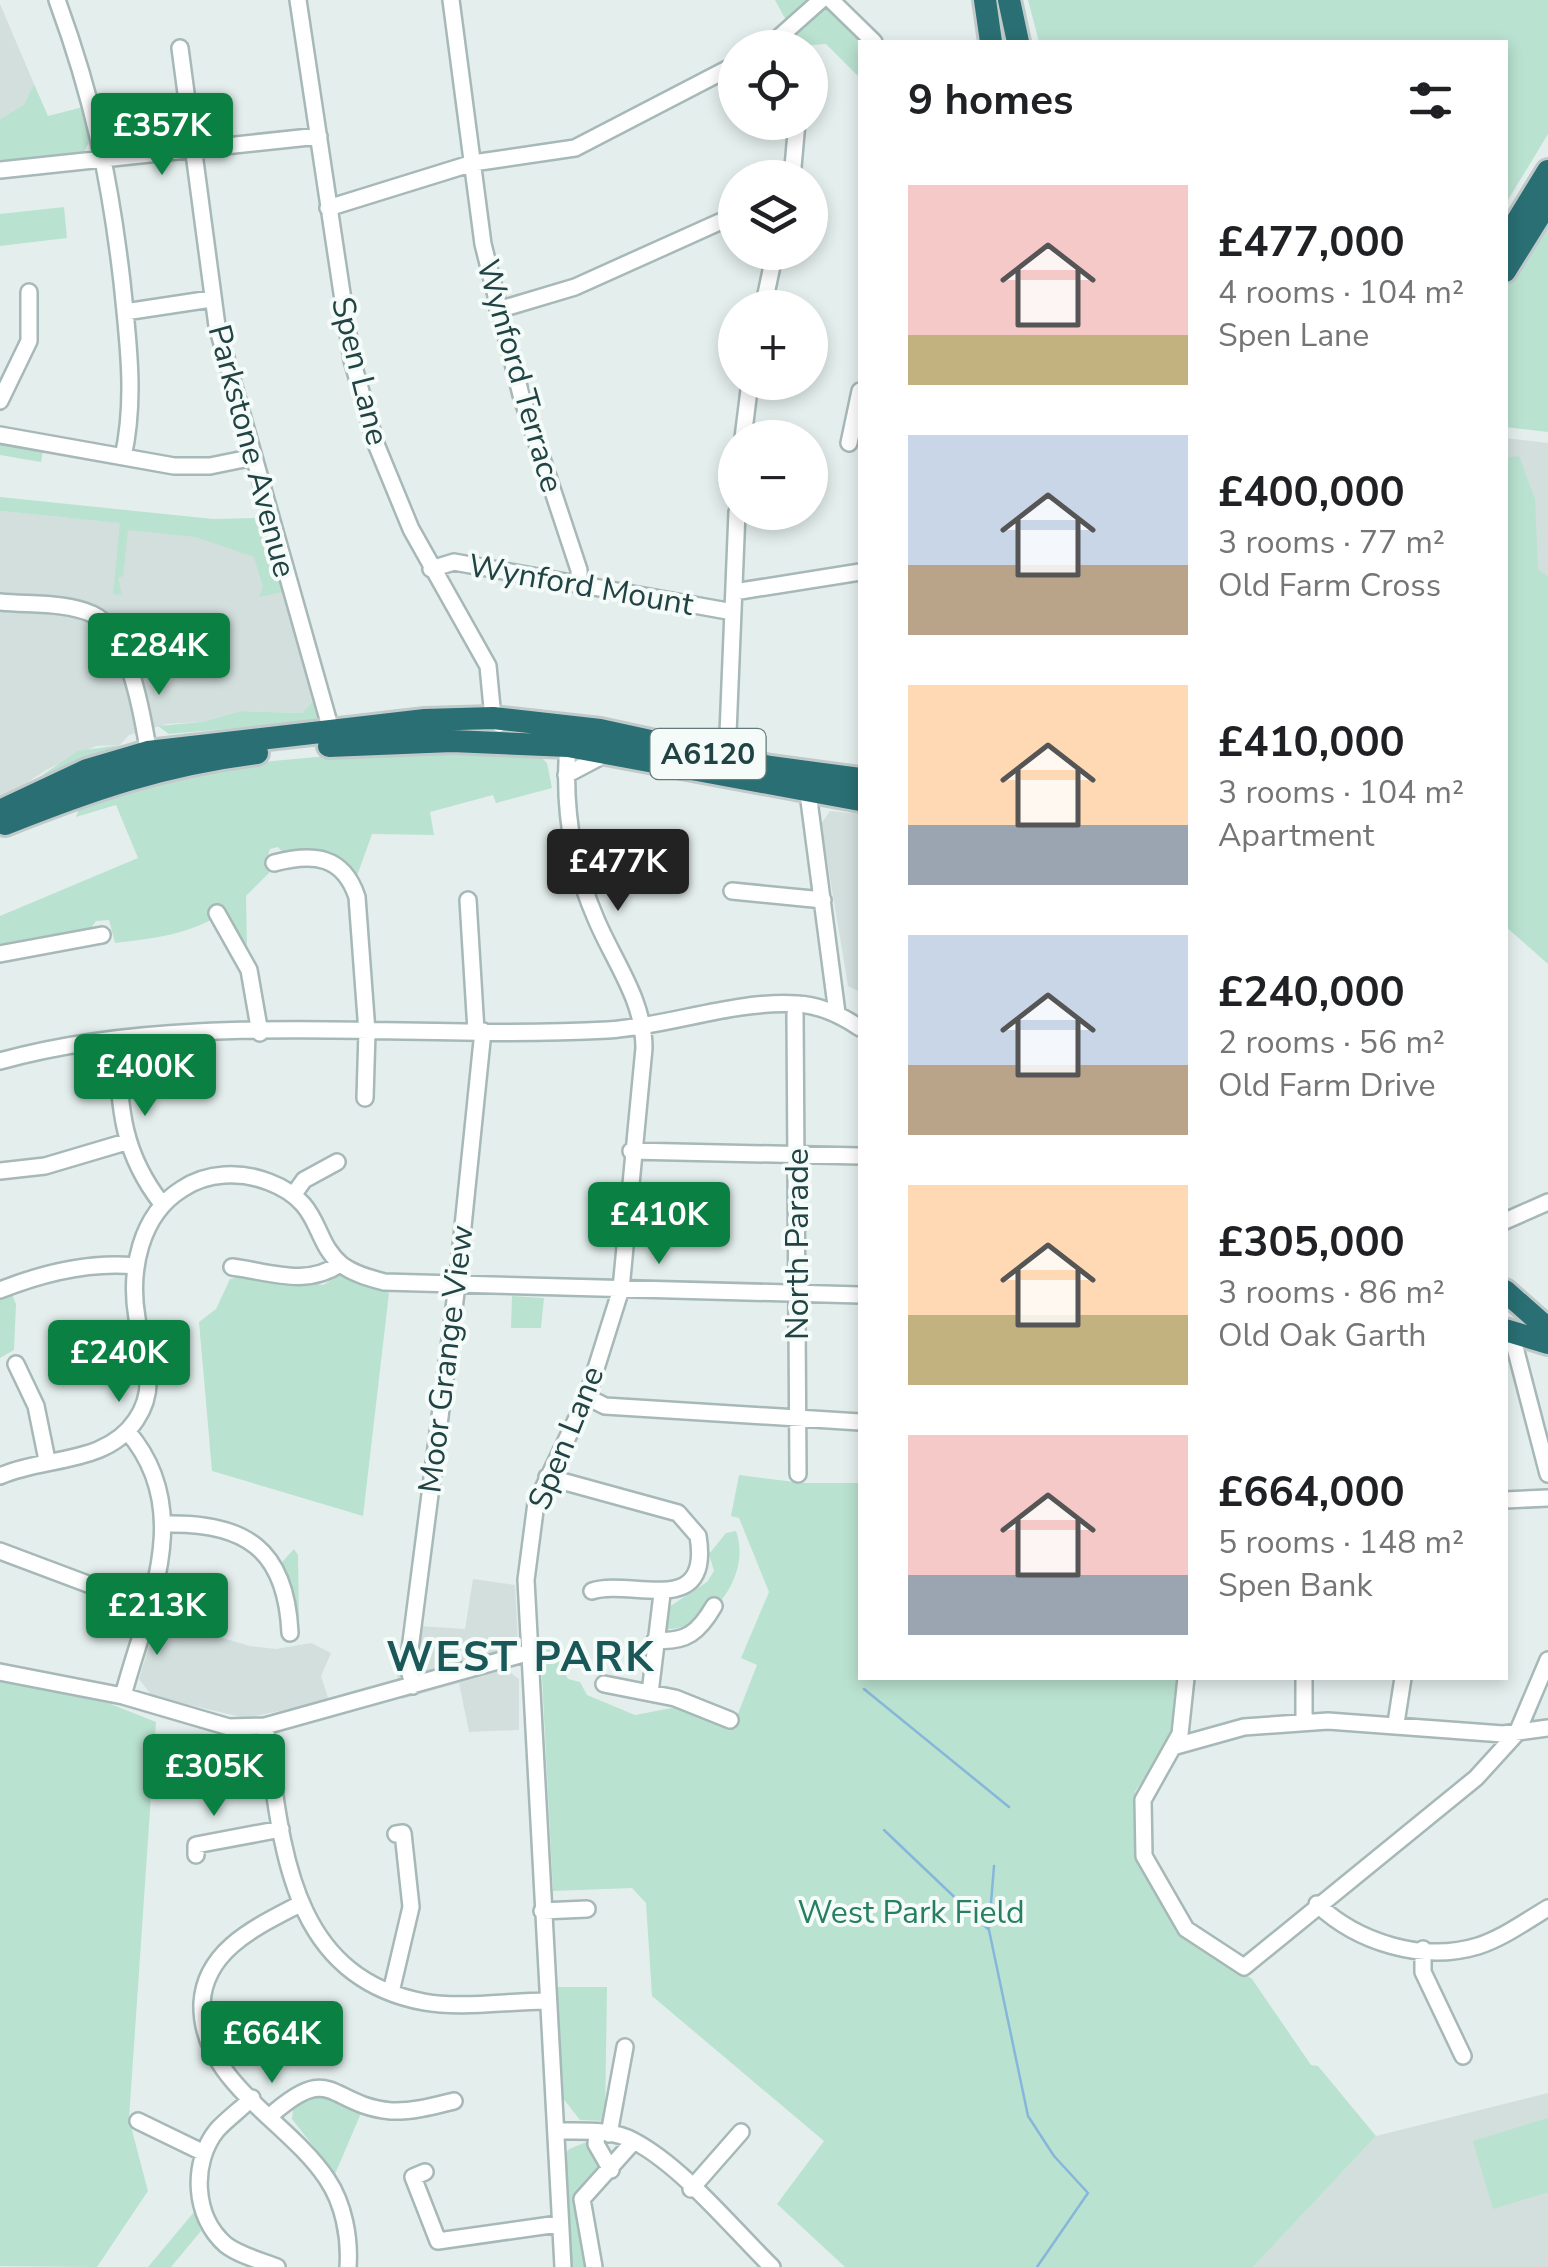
<!DOCTYPE html>
<meta charset="utf-8">
<style>
body{margin:0;font-family:"Nunito Sans",sans-serif;background:#f2f2f2;color:#202124;height:100vh;display:flex;flex-direction:column;font-size:38px;white-space:nowrap}
*{box-sizing:border-box;margin:0}
p{font-size:32px;color:#757577}
.icon{flex:none;width:55px;height:55px;fill:none;stroke:currentColor;stroke-width:2;stroke-linecap:round;stroke-linejoin:round}
.map{position:relative;flex:1;overflow:hidden}
.panel{position:absolute;left:858px;top:40px;width:650px;height:1640px;display:flex;flex-direction:column;background:#fff;border-radius:0px;box-shadow:0 5px 15px #0003}
.panel>*{flex:none}
.buttons{position:absolute;left:718px;top:30px;display:grid;gap:20px}
.buttons a{display:grid;place-items:center;width:110px;height:110px;border-radius:50%;background:#fff;box-shadow:0 5px 15px #0003;font-size:50px}
.price{position:absolute;translate:-50% -85px;padding:0 22px;border-radius:10px;background:#0b8043;color:#fff;font-size:32px;line-height:65px;filter:drop-shadow(0 2px 5px #0008)}
.price::after{content:'';position:absolute;left:50%;top:60px;width:30px;height:22px;margin-left:-15px;background:inherit;clip-path:polygon(0 0,100% 0,50% 100%)}
.price.on{background:#222;color:#fff}
ul{padding:0;list-style:none}
li{display:flex;align-items:center;gap:30px;height:250px;padding:0 50px}
li span{display:grid;place-items:center;flex:none;width:280px;height:200px;border-radius:0px;color:#555}
li>.icon{margin-inline-start:auto}
span .icon{width:120px;height:120px;fill:#fffc;stroke-width:1}
li b{font-size:42px}
h2{display:flex;justify-content:space-between;align-items:center;height:120px;padding:0 50px;font-size:42px}
.map>svg:first-child{display:block}
.built{fill:#d2dfdd}
.green{fill:#bae2d0}
.lines{fill:none;stroke-linecap:round;stroke-linejoin:round}
.stream{stroke:#86b7da;stroke-width:2.5}
.minor-casing{stroke:#a6b8b7;stroke-width:20}
.highway-casing{stroke:#c1caca;stroke-width:28}
.minor{stroke:#fff;stroke-width:15}
.highway{stroke:#296f73;stroke-width:22}
.labels{text-anchor:middle;dominant-baseline:central;stroke-width:8;stroke-linejoin:round;paint-order:stroke}
.shield{fill:#f5fbf9;stroke:#617a7a;stroke-width:2.5}
.shield-label{font-size:30px;font-weight:bold;fill:#214343}
.street-label{font-size:32px;fill:#214343;stroke:#f5fbf9}
.park-label{font-size:32px;fill:#257f60;stroke:#f5fbf9}
.district-label{font-size:42px;font-weight:bold;letter-spacing:2.5px;fill:#1a5758;stroke:#f5fbf9}
</style>
<div class="map">
<svg width="1548" height="2267" viewBox="0 0 1548 2267">
<rect width="100%" height="100%" fill="#e4efed"/>
<path class="built" d="M0,4L34,84L25,105L0,119Z
M1505,438L1548,443V657L1505,713Z
M0,511L266,537L314,700L302,713L241,711L202,722L167,724L129,735L120,745L96,746L46,770L0,801Z
M830,811L860,814V992L848,986L821,824Z
M473,1579L515,1585L518,1641L508,1648L507,1670L519,1679V1730L469,1732L459,1683L402,1699L397,1675L404,1625L465,1629Z
M157,1619L250,1646L276,1649L311,1643L331,1653L321,1676L329,1701L245,1718L152,1696L139,1679Z
M1548,2093V2267H1253L1376,2136Z"/>
<path class="green" d="M775,0H821L864,42H860V78L826,44L800,46Z
M1028,0H1548V134L1505,205V42H1039Z
M34,84L48,116L83,107L89,142L82,156L0,163V119L24,105Z
M64,207L67,238L0,246V214Z
M1548,214V432L1505,427V286Z
M0,443L43,451L41,462L0,455Z
M1519,456L1535,499L1538,569L1548,577V964L1505,926V458Z
M0,497L213,519L261,518L283,592L259,597L263,587L254,557L196,537L128,530L123,576L118,578L122,595L113,594L120,523L0,511Z
M314,700L318,717L313,721L169,734L158,726L202,722L241,711L302,713Z
M120,745L29,784L78,751Z
M414,748L535,752L547,763L552,788L496,803L493,795L430,812L434,835L372,834L357,876C337,846 315,853 284,854L278,847L270,849L265,864L270,872L246,896L247,949L224,912C190,935 155,938 115,943L109,920L96,921L89,931L0,946V916L138,858L116,805L76,817L82,801L209,767Z
M342,1274L389,1293L363,1516L212,1471L199,1322L216,1309L230,1279L250,1275L323,1285Z
M11,1292L16,1304L14,1350L0,1358V1296Z
M512,1296L544,1298L541,1328H511Z
M739,1475L803,1483H860V1678H1182L1171,1738L1135,1792L1140,1862L1154,1893L1183,1933L1252,1979L1311,2065L1318,2066L1376,2136L1253,2267H845L777,2204L824,2141L652,1996L646,1903L632,1888L553,1891L540,1639L550,1645L568,1679L580,1682L587,1695L635,1715L677,1707L732,1729L757,1665L741,1658L769,1592L739,1518L731,1516Z
M736,1531C752,1575 711,1631 663,1629L669,1607L707,1582L714,1571L709,1554L726,1533Z
M294,1549L298,1555L299,1625L282,1562Z
M0,1681L108,1703L156,1722L129,2119L148,2191L97,2267L0,2266Z
M551,1987H607L605,2121L580,2120L558,2092Z
M323,2093L362,2111L335,2174L292,2119L294,2102Z
M1548,2118V2192L1493,2209L1473,2141Z
M589,2141L592,2156L604,2169L577,2193L589,2267H570L563,2158L569,2149Z
M194,2212L201,2231L171,2267H148Z"/>
<g class="lines">
<path class="stream" d="M864,1689L1009,1807
M884,1830L989,1930L1028,2116L1054,2156L1088,2193L1037,2267
M989,1928L994,1866"/>
<defs>
<path id="minor" d="M57,0C93,98 110,179 122,282C128,341 136,399 123,457
M298,0L352,360L376,444L411,529L488,666L493,718L499,724
M451,0L483,244L521,395L579,570V585
M831,0L874,42
M180,48L217,326L333,737
M767,48L821,0
M0,170L319,136
M792,178L797,122
M328,208L473,163L575,148L735,65
M763,308L775,252
M498,310L575,287L735,215
M125,312L211,299
M0,401L29,341V292
M0,435L174,466H210L254,457
M743,438L750,382
M849,443L860,391
M431,569L454,562L733,612
M734,592L860,572
M0,602C29,605 66,602 92,614C130,630 144,723 150,761
M727,758L737,512
M566,775L606,754
M808,793L837,1013
M274,863C313,853 343,855 357,897L367,1032L365,1098
M732,891L823,900
M468,900L476,1031
M217,913L249,970L260,1033
M0,954L102,935
M795,1014L798,1474
M117,1040C120,1106 120,1150 162,1204
M0,1061C189,1008 413,1041 608,1030C670,1026 734,1000 797,1004C821,1005 841,1015 860,1028
M631,1151L860,1156
M0,1171L45,1166L126,1142
M294,1194L304,1180L337,1162
M1505,1221L1548,1202
M232,1267C271,1272 306,1287 340,1264
M0,1290C43,1273 89,1261 136,1266
M1511,1332L1548,1474
M16,1364L36,1406L47,1460
M587,1397L605,1406L860,1422
M0,1476C45,1456 106,1465 136,1420C160,1385 142,1354 137,1318C129,1271 140,1215 182,1189C207,1172 241,1171 269,1182C324,1203 311,1240 342,1265C354,1274 370,1278 384,1282L860,1295
M547,1477L678,1513L698,1536C712,1620 631,1578 592,1591
M1505,1500L1548,1498
M165,1524C244,1522 286,1548 290,1633
M0,1551L149,1607
M655,1640C686,1643 699,1632 714,1606
M0,1672L123,1696L229,1727L265,1726L527,1653
M1186,1678L1180,1734L1143,1800L1144,1856L1186,1929L1244,1967L1476,1778L1517,1733L1548,1660
M604,1684L675,1698L730,1720
M413,1686L408,1665L457,1285L483,1031
M650,1693L662,1594
M123,1696C146,1608 197,1511 127,1431
M1304,1722V1678
M1396,1723L1403,1678
M265,1726C282,1836 284,1976 424,2002C461,2009 508,2001 546,2001
M1176,1746L1244,1727L1328,1721L1503,1734L1548,1728
M196,1855V1845L281,1829
M1317,1904C1357,1942 1422,1963 1478,1946C1503,1938 1526,1921 1548,1908
M298,1905C256,1927 205,1950 202,2003C199,2081 289,2121 327,2179C344,2204 350,2238 348,2267
M542,1911L587,1909
M1423,1949V1972L1463,2056
M391,1992L411,1907L403,1833L396,1834
M252,2098C241,2109 227,2119 217,2130C191,2162 193,2217 226,2245C239,2255 261,2261 277,2267
M270,2116C333,2060 328,2105 391,2111C412,2112 434,2106 454,2101
M138,2121L204,2153
M558,2131C582,2131 613,2129 634,2141C683,2167 732,2228 772,2267
M597,2132L596,2144L611,2170
M609,2134L625,2047
M425,2172L413,2177L438,2241L558,2224
M691,2189L741,2132
M563,2267L526,1580L536,1503L587,1397L621,1289L644,1048C644,1000 614,962 596,919C572,864 563,805 568,746L564,738
M594,2267L582,2199L634,2141"/>
<path id="highway" d="M985,0L991,42
M1009,0L1018,42
M1505,241L1548,171
M1505,271L1548,202
M329,746L452,741L568,746L860,800
M0,811L87,770L148,752L425,720L493,718L600,730L770,767L860,779
M5,824C93,789 162,765 257,753
M1505,1291L1548,1329
M1505,1330L1548,1343"/>
</defs>
<use href="#minor" class="minor-casing"/>
<use href="#highway" class="highway-casing"/>
<use href="#minor" class="minor"/>
<use href="#highway" class="highway"/>
</g>
<g class="labels">
<rect class="shield" x="650.5" y="729" width="115" height="50" rx="8"/>
<g class="shield-label">
<text x="708" y="754">A6120</text>
</g>
<g class="street-label">
<text transform="translate(360 371) rotate(76)">Spen Lane</text>
<text transform="translate(520 376) rotate(74)">Wynford Terrace</text>
<text transform="translate(252 451) rotate(75)">Parkstone Avenue</text>
<text transform="translate(581 585) rotate(10)">Wynford Mount</text>
<text transform="translate(797 1244) rotate(-90)">North Parade</text>
<text transform="translate(446 1359) rotate(-83)">Moor Grange View</text>
<text transform="translate(566 1438) rotate(-68)">Spen Lane</text>
</g>
<g class="park-label">
<text x="911" y="1912">West Park Field</text>
</g>
<g class="district-label">
<text x="521" y="1657">WEST PARK</text>
</g>
</g>
</svg>
<div class="buttons">
<a><svg class="icon" aria-label="locate" viewBox="0 0 24 24"><circle cx="12" cy="12" r="6"/><path d="M12 2v4M12 18v4M2 12h4M18 12h4"/></svg></a>
<a><svg class="icon" aria-label="layers" viewBox="0 0 24 24"><path d="M12 4l9 5-9 5-9-5zM3 14l9 5 9-5"/></svg></a>
<a>+</a>
<a>−</a>
</div>
<b class="price" style="left:162px;top:178px">£357K</b>
<b class="price" style="left:159px;top:698px">£284K</b>
<b class="price on" style="left:618px;top:914px">£477K</b>
<b class="price" style="left:145px;top:1119px">£400K</b>
<b class="price" style="left:659px;top:1267px">£410K</b>
<b class="price" style="left:119px;top:1405px">£240K</b>
<b class="price" style="left:157px;top:1658px">£213K</b>
<b class="price" style="left:214px;top:1819px">£305K</b>
<b class="price" style="left:272px;top:2086px">£664K</b>
<section class="panel">
<h2>9 homes<svg class="icon" aria-label="filters" viewBox="0 0 24 24"><path d="M4 7h16M4 17h16"/><circle cx="9" cy="7" r="2"/><circle cx="15" cy="17" r="2"/></svg></h2>
<ul>
<li><span style="background:linear-gradient(#f6c9c9 75%,#c2b280 0)"><svg class="icon" aria-label="home" viewBox="0 0 24 24"><path d="M3 11l9-7 9 7M6 9v11h12V9"/></svg></span><div><b>£477,000</b><p>4 rooms · 104 m²</p><p>Spen Lane</p></div></li>
<li><span style="background:linear-gradient(#c9d6e8 65%,#b9a48a 0)"><svg class="icon" aria-label="home" viewBox="0 0 24 24"><path d="M3 11l9-7 9 7M6 9v11h12V9"/></svg></span><div><b>£400,000</b><p>3 rooms · 77 m²</p><p>Old Farm Cross</p></div></li>
<li><span style="background:linear-gradient(#ffd9b3 70%,#9aa5b1 0)"><svg class="icon" aria-label="home" viewBox="0 0 24 24"><path d="M3 11l9-7 9 7M6 9v11h12V9"/></svg></span><div><b>£410,000</b><p>3 rooms · 104 m²</p><p>Apartment</p></div></li>
<li><span style="background:linear-gradient(#c9d6e8 65%,#b9a48a 0)"><svg class="icon" aria-label="home" viewBox="0 0 24 24"><path d="M3 11l9-7 9 7M6 9v11h12V9"/></svg></span><div><b>£240,000</b><p>2 rooms · 56 m²</p><p>Old Farm Drive</p></div></li>
<li><span style="background:linear-gradient(#ffd9b3 65%,#c2b280 0)"><svg class="icon" aria-label="home" viewBox="0 0 24 24"><path d="M3 11l9-7 9 7M6 9v11h12V9"/></svg></span><div><b>£305,000</b><p>3 rooms · 86 m²</p><p>Old Oak Garth</p></div></li>
<li><span style="background:linear-gradient(#f6c9c9 70%,#9aa5b1 0)"><svg class="icon" aria-label="home" viewBox="0 0 24 24"><path d="M3 11l9-7 9 7M6 9v11h12V9"/></svg></span><div><b>£664,000</b><p>5 rooms · 148 m²</p><p>Spen Bank</p></div></li>
</ul>
</section>
</div>
